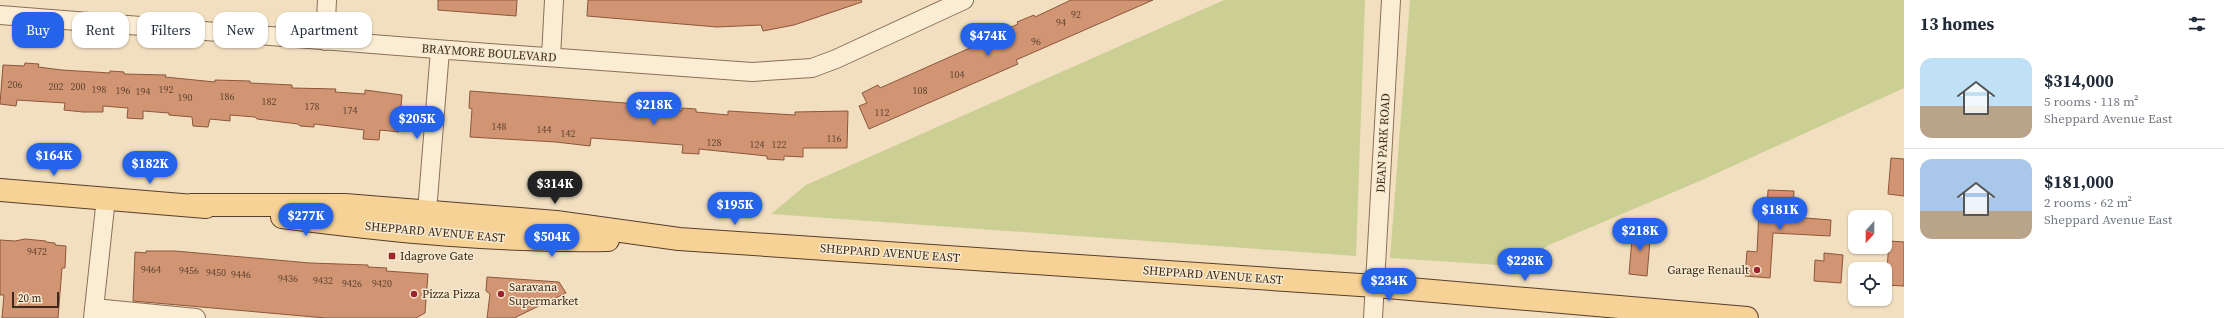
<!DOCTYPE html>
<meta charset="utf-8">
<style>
body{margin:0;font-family:"Source Serif 4",serif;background:#f6f6f7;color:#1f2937;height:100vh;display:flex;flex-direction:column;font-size:15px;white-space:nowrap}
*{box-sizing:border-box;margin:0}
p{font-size:13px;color:#747a83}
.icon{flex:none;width:22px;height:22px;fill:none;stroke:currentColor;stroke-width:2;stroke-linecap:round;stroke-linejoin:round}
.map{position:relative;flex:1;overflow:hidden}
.details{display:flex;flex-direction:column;background:#fff;width:320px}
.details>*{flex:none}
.guide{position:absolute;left:12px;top:12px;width:380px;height:36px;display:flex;gap:8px}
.needle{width:26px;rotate:201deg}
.buttons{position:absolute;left:1848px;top:210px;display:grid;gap:8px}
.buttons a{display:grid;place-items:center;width:44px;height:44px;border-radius:8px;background:#fff;box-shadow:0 1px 3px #0004;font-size:20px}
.scale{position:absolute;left:12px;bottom:10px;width:47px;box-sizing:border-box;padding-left:4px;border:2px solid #3a291c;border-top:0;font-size:11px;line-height:14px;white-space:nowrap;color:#3a291c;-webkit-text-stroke:3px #f7ead0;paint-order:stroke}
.price{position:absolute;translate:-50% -34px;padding:0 9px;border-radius:14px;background:#2563eb;color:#fff;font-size:13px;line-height:26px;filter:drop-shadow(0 1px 2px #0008)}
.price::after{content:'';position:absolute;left:50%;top:24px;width:12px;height:9px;margin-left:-6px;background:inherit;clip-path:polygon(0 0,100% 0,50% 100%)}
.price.on{background:#222;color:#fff}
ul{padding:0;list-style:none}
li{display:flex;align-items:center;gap:12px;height:100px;padding:0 16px}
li+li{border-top:1px solid #e0e1e3}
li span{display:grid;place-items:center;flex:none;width:112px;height:80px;border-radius:12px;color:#555}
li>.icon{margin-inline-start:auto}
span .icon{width:48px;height:48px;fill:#fffc;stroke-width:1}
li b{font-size:17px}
h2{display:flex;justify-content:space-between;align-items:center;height:48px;padding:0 16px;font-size:17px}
.tag{padding:0 14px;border-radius:12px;background:#fff;box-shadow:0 1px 3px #0004;font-size:14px;line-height:36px}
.tag.on{background:#2563eb;color:#fff}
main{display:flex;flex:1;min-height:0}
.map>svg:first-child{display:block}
.green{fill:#cccf94}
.building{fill:#d19574;stroke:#8c563b}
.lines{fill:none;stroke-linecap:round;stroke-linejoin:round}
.minor-casing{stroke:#8b6f57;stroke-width:20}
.major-casing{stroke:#583e2c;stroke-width:24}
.minor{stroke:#fbedd4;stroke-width:18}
.major{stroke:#f6d296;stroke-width:22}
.poi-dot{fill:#9e232c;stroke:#f7ead0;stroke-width:1.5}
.labels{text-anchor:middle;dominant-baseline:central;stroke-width:3;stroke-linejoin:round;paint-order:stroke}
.number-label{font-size:10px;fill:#604432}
.street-label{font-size:12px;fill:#3a291c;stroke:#f7ead0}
.poi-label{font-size:12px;fill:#3a291c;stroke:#f7ead0;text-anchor:start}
</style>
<main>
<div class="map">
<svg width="1904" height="318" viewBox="0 0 1904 318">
<rect width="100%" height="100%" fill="#f1dfc0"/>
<path class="green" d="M1224,0H1365L1356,256L771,214L806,185Z
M1410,0H1904V88L1702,180L1549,245L1514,266L1390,258Z"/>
<path class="building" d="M438,0H517L516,16L438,10Z
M588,0H861L862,2L794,25L763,31L761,25L717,27L587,16Z
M1071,0H1153L1016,60L1018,64L869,129L859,106L867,103L862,93L878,85L880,88L970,48L969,46L1018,24L1017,22L1034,15L1035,17Z
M25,63L39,64L38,67L62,70L110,73V71L124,72V74L166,75L165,77L215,82V80L250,81V83L292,85V88L336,89L335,92L365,94V90L402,95L399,132L380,130L379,140L363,139L364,130L314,124V127L300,126L298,124L257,119L255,117L230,115V121L210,119L208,127L193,126L192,117L169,115V113L143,111V119L127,118L128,108L103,106V112H83L64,110L65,103L17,100L16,106L0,104L3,65L24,66Z
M470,91L625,103L639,105V108L682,111V108L696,109V112L728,115V111L795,115V112L848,111L847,148H803V157L784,156V160L767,159V156L699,149V154L682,153L683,145L633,141L591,138L590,146L556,142L470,137L472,109L469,108Z
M1891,158L1904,159V196L1888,194Z
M1768,190L1794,191L1793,217L1831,220L1830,236L1773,233L1770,278L1745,276L1747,251L1757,252L1759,211H1767Z
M1633,227L1651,229L1647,276L1629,274Z
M25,239L46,241V242L55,243V245L66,246L65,268H62L58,318H2L4,295H0V240L15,241Z
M1889,241L1904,242V286L1886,285Z
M146,251H175L310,263L368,265V267L387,268L386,271L428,274L425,313L416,318H326L133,301L135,252L146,253Z
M1824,253L1843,255L1841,283L1814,281L1815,260L1824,261Z
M487,277L559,282L566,293L514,318H487L490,294L486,291Z"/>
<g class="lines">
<defs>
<path id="minor" d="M0,15L449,50L752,72L812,68L836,59L964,0
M325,41L327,0
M551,57L554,0
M426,224L440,50
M94,308L196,318
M93,318L106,198
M1373,318L1391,0"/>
<path id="major" d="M0,190L206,207
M191,205H345L556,222L679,239L1375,286L1747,318
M282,217C390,231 499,242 608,240"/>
</defs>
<use href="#minor" class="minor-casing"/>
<use href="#major" class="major-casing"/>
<use href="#minor" class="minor"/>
<use href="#major" class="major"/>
</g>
<g class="poi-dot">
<rect x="388" y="252" width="8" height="8" rx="2"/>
<circle cx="1757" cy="270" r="4"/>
<circle cx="414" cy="294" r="4"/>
<circle cx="501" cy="294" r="4"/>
</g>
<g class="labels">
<g class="number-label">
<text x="1076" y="14">92</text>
<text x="1061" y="22">94</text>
<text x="1036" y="41">96</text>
<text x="957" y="74">104</text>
<text x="15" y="84">206</text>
<text x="56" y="86">202</text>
<text x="78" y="86">200</text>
<text x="99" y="89">198</text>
<text x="166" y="89">192</text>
<text x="123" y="90">196</text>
<text x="920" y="90">108</text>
<text x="143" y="91">194</text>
<text x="227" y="96">186</text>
<text x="185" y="97">190</text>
<text x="269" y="101">182</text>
<text x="312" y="106">178</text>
<text x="350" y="110">174</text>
<text x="882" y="112">112</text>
<text x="499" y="126">148</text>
<text x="544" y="129">144</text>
<text x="568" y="133">142</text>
<text x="834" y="138">116</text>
<text x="714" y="142">128</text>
<text x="757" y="144">124</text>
<text x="779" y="144">122</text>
<text x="37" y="251">9472</text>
<text x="151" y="269">9464</text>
<text x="189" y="270">9456</text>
<text x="216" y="272">9450</text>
<text x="241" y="274">9446</text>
<text x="288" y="278">9436</text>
<text x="323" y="280">9432</text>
<text x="352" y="283">9426</text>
<text x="382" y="283">9420</text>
</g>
<g class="street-label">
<text transform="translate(489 53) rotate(4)">BRAYMORE BOULEVARD</text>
<text transform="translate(1383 143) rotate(-87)">DEAN PARK ROAD</text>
<text transform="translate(435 232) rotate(5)">SHEPPARD AVENUE EAST</text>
<text transform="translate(890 253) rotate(4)">SHEPPARD AVENUE EAST</text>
<text transform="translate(1213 275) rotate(4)">SHEPPARD AVENUE EAST</text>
</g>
<g class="poi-label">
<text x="400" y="256">Idagrove Gate</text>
<text x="1749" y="270" text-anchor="end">Garage Renault</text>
<text x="509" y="287">Saravana<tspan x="509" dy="14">Supermarket</tspan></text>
<text x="422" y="294">Pizza Pizza</text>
</g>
</g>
</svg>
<div class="buttons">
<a><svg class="needle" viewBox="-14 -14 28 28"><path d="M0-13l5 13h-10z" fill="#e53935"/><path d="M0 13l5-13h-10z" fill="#747a83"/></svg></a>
<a><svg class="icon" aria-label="locate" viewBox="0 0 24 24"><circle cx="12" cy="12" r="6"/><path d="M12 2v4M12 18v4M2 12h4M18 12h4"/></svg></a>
</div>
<div class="scale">20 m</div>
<b class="price" style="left:988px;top:57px">$474K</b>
<b class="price" style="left:654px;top:126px">$218K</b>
<b class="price" style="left:417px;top:140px">$205K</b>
<b class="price" style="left:54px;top:177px">$164K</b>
<b class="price" style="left:150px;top:185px">$182K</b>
<b class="price on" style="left:555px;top:205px">$314K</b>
<b class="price" style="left:735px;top:226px">$195K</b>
<b class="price" style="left:1780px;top:231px">$181K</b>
<b class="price" style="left:306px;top:237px">$277K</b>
<b class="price" style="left:1640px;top:252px">$218K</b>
<b class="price" style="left:552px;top:258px">$504K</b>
<b class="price" style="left:1525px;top:282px">$228K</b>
<b class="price" style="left:1389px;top:302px">$234K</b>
<div class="guide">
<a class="tag on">Buy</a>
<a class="tag">Rent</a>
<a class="tag">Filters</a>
<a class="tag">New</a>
<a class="tag">Apartment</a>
</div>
</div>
<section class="details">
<h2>13 homes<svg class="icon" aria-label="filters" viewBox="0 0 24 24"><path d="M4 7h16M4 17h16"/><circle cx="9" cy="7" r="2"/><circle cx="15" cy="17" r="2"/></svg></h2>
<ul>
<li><span style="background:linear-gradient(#bfe0f5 60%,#b9a48a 0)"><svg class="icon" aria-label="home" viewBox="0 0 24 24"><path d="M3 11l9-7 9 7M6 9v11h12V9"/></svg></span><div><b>$314,000</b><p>5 rooms · 118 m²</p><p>Sheppard Avenue East</p></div></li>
<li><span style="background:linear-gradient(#a9c7e8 65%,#b9a48a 0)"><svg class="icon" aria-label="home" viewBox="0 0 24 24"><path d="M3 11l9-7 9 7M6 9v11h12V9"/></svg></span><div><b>$181,000</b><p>2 rooms · 62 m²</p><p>Sheppard Avenue East</p></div></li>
</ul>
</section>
</main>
